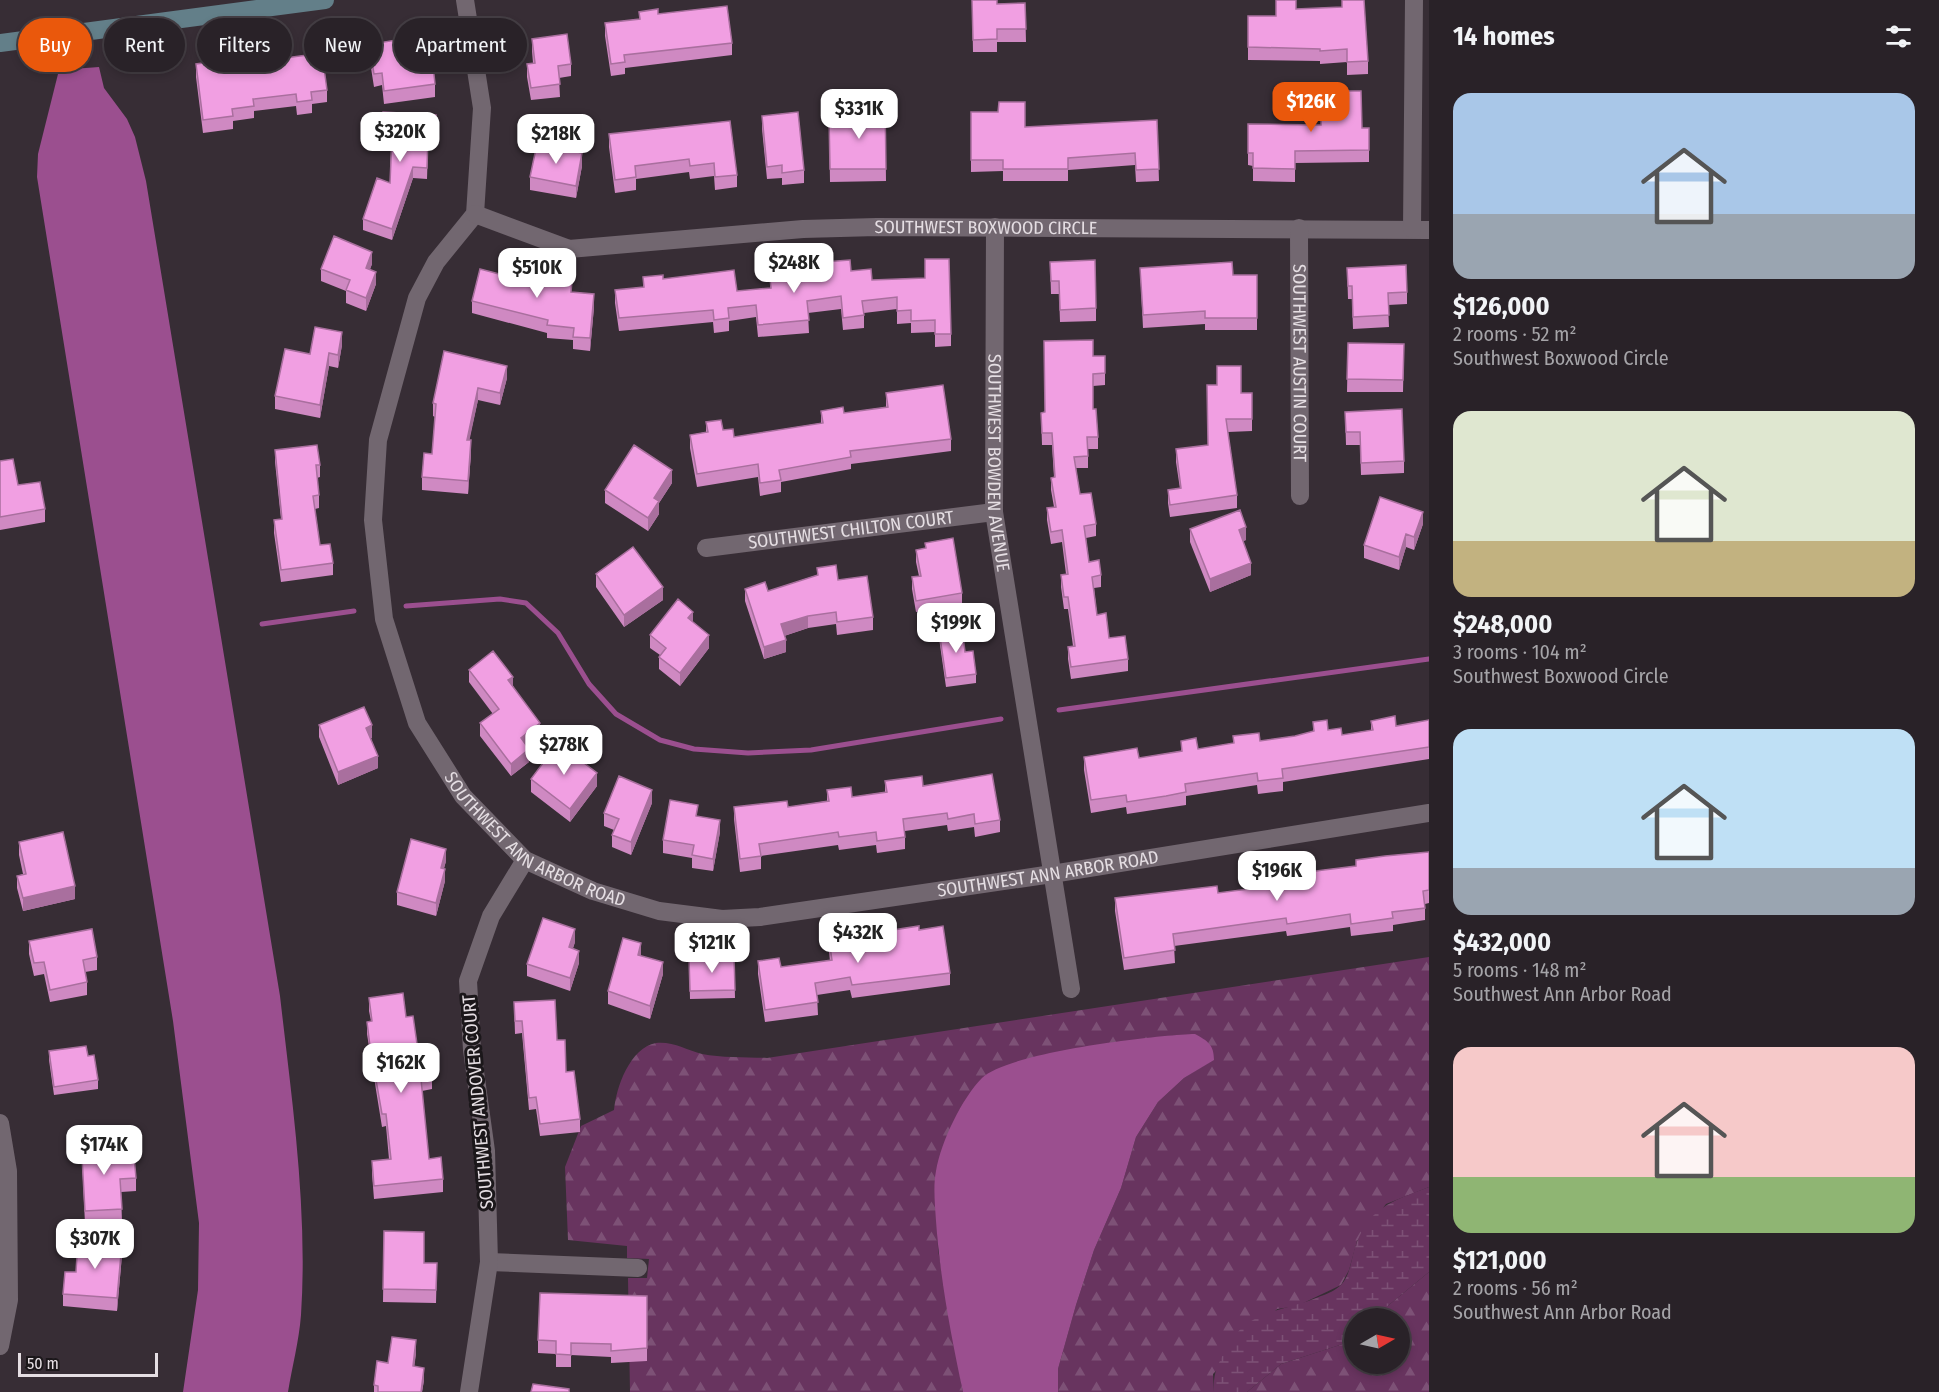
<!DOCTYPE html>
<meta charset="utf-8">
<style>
body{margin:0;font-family:"Fira Sans Condensed",sans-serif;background:#352f34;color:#f1f3f6;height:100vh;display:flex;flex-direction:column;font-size:22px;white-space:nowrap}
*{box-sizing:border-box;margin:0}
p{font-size:20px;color:#a5a4a8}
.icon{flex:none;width:33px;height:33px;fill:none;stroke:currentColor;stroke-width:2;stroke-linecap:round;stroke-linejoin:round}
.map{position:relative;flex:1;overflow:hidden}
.panel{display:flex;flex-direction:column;background:#292228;width:510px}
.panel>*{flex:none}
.guide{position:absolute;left:18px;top:18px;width:570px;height:54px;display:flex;gap:12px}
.needle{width:39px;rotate:81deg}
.tools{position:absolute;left:1344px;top:1308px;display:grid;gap:12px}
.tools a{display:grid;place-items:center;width:66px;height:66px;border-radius:50%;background:#292228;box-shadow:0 3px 9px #0003,0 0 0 2px #453f45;font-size:30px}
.scale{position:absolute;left:18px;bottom:15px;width:140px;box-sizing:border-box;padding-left:6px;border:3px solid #e5dee3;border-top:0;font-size:16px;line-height:21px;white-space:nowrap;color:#e5dee3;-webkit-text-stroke:4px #1b171a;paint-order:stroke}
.price{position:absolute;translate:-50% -51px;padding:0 14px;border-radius:12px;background:#fff;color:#222;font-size:20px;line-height:39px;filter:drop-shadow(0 2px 3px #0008)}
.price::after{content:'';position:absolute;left:50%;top:36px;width:18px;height:14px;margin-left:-9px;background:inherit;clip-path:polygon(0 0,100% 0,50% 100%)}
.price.current{background:#ea580c;color:#fff}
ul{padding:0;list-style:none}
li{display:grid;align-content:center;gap:12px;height:318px;padding:0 24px}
li span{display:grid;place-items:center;height:186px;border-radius:18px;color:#555}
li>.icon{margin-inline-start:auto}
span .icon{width:108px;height:108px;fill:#fffc;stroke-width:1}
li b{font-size:26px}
h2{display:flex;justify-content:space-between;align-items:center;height:72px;padding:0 24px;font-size:26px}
.chip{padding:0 21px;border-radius:27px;background:#292228;box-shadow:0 3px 9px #0003,0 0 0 2px #453f45;font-size:21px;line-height:54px}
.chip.current{background:#ea580c;color:#fff}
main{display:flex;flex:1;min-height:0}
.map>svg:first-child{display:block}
.forest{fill:url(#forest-firs)}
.wetland{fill:url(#wetland-marsh)}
.water{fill:#9b4f8f}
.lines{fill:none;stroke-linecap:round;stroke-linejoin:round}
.stream{stroke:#9b4f8f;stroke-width:5}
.street{stroke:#726770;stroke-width:18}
.secondary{stroke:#637f89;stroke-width:18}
.wall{fill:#cf89c2}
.shaded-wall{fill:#a96f9e}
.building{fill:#f19fe2;stroke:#a96f9e;stroke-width:1.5}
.labels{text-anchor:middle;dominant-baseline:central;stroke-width:6;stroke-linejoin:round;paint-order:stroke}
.street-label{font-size:18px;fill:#e5dee3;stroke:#1b171a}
</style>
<main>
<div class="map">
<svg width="1429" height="1392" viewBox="0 0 1429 1392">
<defs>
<pattern id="forest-firs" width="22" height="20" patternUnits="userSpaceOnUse" patternTransform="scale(1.5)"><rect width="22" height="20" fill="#68345f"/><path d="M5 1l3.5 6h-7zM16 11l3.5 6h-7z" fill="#7d5176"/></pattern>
<pattern id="wetland-marsh" width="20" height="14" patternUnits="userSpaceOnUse" patternTransform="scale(1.5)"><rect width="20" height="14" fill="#68345f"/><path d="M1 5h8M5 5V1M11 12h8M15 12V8" fill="none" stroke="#7d5176"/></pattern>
</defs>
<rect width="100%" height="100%" fill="#372d35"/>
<path class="forest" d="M1429,957V1187L1386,1204L1357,1241L1349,1270L1341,1285L1297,1306L1277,1309L1213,1374L1214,1392H1058V1369L1076,1305L1094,1250L1121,1188L1136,1137L1158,1102L1184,1078L1213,1060L936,1171L938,1250L963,1392H630L628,1278H647L649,1259L627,1258V1246L568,1240L565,1167L581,1126L614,1110C616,1087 630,1048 656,1043C672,1041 687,1050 702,1054C722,1058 746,1057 767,1058Z
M1429,1272V1392H1247L1281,1364L1346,1343L1354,1335V1364H1400V1318H1373Z"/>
<path class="wetland" d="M1429,1187V1272L1373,1318H1354V1335L1346,1343L1281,1364L1247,1392H1214C1213,1372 1217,1367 1226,1349C1248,1308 1282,1313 1321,1296C1327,1294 1336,1290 1341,1285C1349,1277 1351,1262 1354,1251C1367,1208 1390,1202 1429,1187Z"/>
<path class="water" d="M99,67L104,88L127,119L135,137L146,181L280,996C292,1101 308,1209 301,1315C299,1341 292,1367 288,1392H183L198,1290L199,1223L173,1021L37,177L38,154L59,70Z
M1195,1034C1208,1041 1214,1045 1214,1060L1184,1078L1158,1102L1136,1137L1121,1188L1094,1250L1076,1305L1058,1369V1392H963C951,1336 940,1278 936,1221C935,1205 933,1186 936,1171C941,1142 962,1098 982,1078C1008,1052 1157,1035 1195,1034Z"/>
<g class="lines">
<path class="stream" d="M406,606L500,599L526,603L558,633L589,684L616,714L660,740L694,749L748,753L811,750L1001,719
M262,624L354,611
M1059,710L1429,659"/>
<g class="street">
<path id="s1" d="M465,0L482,108L475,214L436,262L417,298L378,440L373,520L384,619L417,723L463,796L525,860L593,891L659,911L722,919L760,917L1052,874L1429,813"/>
<path id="s2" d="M475,214L569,249L803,229L877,227L1429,230"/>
<path id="s3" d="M995,227L994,512L1071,989"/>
<path id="s4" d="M1299,228L1300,496"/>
<path d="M1412,229L1414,0"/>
<path id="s5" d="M706,548L994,512"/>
<path d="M0,1123L8,1171L9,1300L0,1346"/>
<path d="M489,1262L638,1268"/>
<path d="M469,1392L489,1262L486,1151L472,1050L468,981L491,916L525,860"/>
</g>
<path class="secondary" d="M0,43L325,0"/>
</g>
<path class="wall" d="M972,0L997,4L1025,3L1026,42H997V52H973Z
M1342,0L1368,61V74L1347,75V62L1320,64V61L1248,60V16H1276L1296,9L1342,7Z
M639,12L658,14L732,43V55L625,68V74L611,76L605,36V23L639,19Z
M532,39L571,64V76L559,78L560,97L531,100L527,77V64L533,63L532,51Z
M378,43L418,67L435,84V97L384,104L382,85L374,87L371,68V55L378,54Z
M196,64L218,71L327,90V102L312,104V113L297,115L296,106L254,111V118L233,121V129L203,133L196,77Z
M885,102L886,181L830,182L829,116L866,115Z
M971,112L1025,127L1157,120L1159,181L1136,182L1135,165L1068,170V181H1003V171L971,172Z
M436,115L435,148H428L427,179L413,178L392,240L363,230V219L390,183L391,148L382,147V136Z
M762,116L804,170V183L782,185V178L767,179L762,129Z
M730,121L737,175V187L715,190L714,176L690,179L689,172L636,179V190L615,193L609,147V134Z
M1248,124L1369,128V162L1295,163V182L1253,181V166L1248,165Z
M582,166L576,198L530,190V177Z
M1050,262L1096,308V321L1060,322L1059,294H1051Z
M372,264L370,269L376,284L366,311L346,303V291L321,281V269Z
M782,265L851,271L872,280L925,278L951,334V346L935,347V332L911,333V323L897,324V309L864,313V328L843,330L841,309L808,313L809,333L758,337L756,317L729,321V331L714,333L713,322L619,331L615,303V290L643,287V277L663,279L737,291L770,288V278L782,276Z
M1140,268L1233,275H1257V330H1205V324L1143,328Z
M1347,268L1407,292V304L1388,305L1389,327L1353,329L1352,299H1348Z
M507,276L572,292L594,307L590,351L573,349V340L547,338V333L472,313V301Z
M1348,343L1404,344L1403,392H1347Z
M342,345L338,368L329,366L320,418L275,409V396L310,354Z
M1093,356H1105V385L1093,386V409L1098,437V449H1088V468H1076L1080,494L1096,524V536L1086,538L1089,562L1101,575V587L1094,588L1097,615L1109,638L1128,659V671L1071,679L1068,659V647L1073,646L1068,609H1064L1061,587V575L1066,574L1062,542L1051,544L1047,520V508L1054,507L1051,490V478L1054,477L1052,445H1042L1041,413L1045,412Z
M507,378L500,405L478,400L469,440L471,453L468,494L422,490V477L432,454L435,417L433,416V403Z
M886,393L951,439V451L851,464V469L781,482V492L760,496L758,477L697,487L690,448V435L706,432V422L734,437L821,423V411L844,413L886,407Z
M1241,393H1252V431L1228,432L1237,495V508L1170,517L1168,503V490L1180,489L1176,462V449L1208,445Z
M1345,412L1404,461V473L1361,475L1360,445H1346Z
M275,450L320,465V477L317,478L319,495V508L315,509L320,545L333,563V575L281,582L274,533V520L281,519L275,462Z
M0,461L18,485L45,509V522L0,530Z
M672,483L659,503V514L648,531L605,503V490Z
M1423,524L1414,550L1406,547L1399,570L1364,558V545Z
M1190,529L1246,540L1243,541L1251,575L1210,592L1190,542Z
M925,543L962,593V604L916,612L912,589V577L919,576L916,562V550L925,548Z
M817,568L838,580L873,617V630L837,635L836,624L808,628L784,636L786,652L764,659L745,601V589L768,591L817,575Z
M596,574L663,600L624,627L596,587Z
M693,622L709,648L680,686L659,669V657L660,655L650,648V635Z
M939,630L965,652L976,674V683L946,687L939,638Z
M469,670L513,686L540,735L527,746L529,762L511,776L480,736V723L493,714L469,682Z
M1429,720V759L1283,782V791L1258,794L1257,785L1186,796V805L1166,808L1127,814L1126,807L1091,813L1084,770V757L1139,758L1181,751V741L1198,749L1233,743V736L1260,741L1295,736L1313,732V722L1328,730L1342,735L1371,730V721L1396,726Z
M319,725L372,738H371L378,768L338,785L319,737Z
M531,779L597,786L570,822L531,792Z
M885,781L923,786L1000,820V832L975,837L974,827L948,831L947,825L905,831V849L877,853L876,845L839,850L838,845L761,856V869L740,872L734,819V807H788L827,801V790L852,797L885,792Z
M652,803L631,855L612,847V835L614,830L604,826V813Z
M720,832L713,871L692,868V858L663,853V840Z
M19,842L75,899L23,911L17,888V876L23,874L19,855Z
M1429,852V903L1425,904V920L1393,925V931L1351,936L1350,927L1287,936L1286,931L1174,946L1175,963L1124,970L1115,911V898L1218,893L1286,884V871L1308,872L1356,866V860Z
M446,861L444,868L445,881L436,916L397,905V892Z
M919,930L950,973V985L852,998L850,990L817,995L818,1015L765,1022L758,974V961L781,967L830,961L829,952V940Z
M29,941L97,957V970L85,972L87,982V995L50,1002L44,974L34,976L29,954Z
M575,942L573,948L579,963L570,991L527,976V964Z
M641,956L663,974L650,1019L608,1004V991Z
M734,956L735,998L690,999L689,958Z
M369,998L406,1017L419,1058L432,1077V1089L422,1091L429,1159L443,1179V1192L374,1199L372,1174V1161L389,1159L386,1126L382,1127L367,1034V1022L371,1021L369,1011Z
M514,1002L557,1040L580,1119V1132L540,1136L536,1109L529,1110L522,1033L515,1034Z
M49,1051L88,1056L98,1080V1089L54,1095L49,1060Z
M81,1139L136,1178V1191L121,1192L122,1222L85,1224Z
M384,1231L424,1263H437L436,1303L383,1302Z
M122,1255L117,1311L63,1306V1294Z
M647,1296V1361L611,1363V1357L571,1355V1367H556V1354L538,1353V1340Z
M416,1353L414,1366L424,1380L422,1392H374V1385L388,1363Z"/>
<path class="shaded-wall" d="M582,153V166L576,198V186Z
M413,167V178L392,240V229Z
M372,252V264L366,280V268Z
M376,272V284L366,311V298Z
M594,294V307L590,351V338Z
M342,332V345L338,368V355Z
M329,353V366L320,418V405Z
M507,366V378L500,405V393Z
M478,388V400L467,452V440Z
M471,440V453L468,494V481Z
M672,470V483L659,503V514L648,531V518L654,498Z
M1423,512V524L1414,550V537Z
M1246,527V540L1239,543V530Z
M1406,534V547L1399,570V557Z
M1251,563V575L1210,592V579Z
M663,587V600L624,627V615Z
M693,612V624L688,618Z
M808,616V628L781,637V624Z
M709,635V648L680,686V673Z
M786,640V652L764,659V647Z
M513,677V689L508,680Z
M540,723V735L521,750V738Z
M372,725V738L366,740V728Z
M529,749V762L511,776V764Z
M378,756V768L338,785V772Z
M597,773V786L570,822V809Z
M652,790V803L631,855V842Z
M720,820V832L713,871V859Z
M446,849V861L441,880V868Z
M445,869V881L436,916V903Z
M75,886V899L23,911V898Z
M575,929V942L569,960V947Z
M641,943V955H638Z
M579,951V963L570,991V978Z
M663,962V974L650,1019V1006Z
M122,1243V1255L117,1311V1298Z
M416,1340V1353L413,1379V1366Z
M424,1368V1380L422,1392H421Z"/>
<path class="building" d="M972,0H997V4L1025,3L1026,29H997V39L973,40Z
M1276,0H1296V9L1342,7V0H1364L1368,61L1347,62V49L1320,51V49L1248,47V16H1276Z
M727,6L732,43L624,55L625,62L611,64L605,23L640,19L639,12L658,9V14Z
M567,34L571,64L558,66L560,84L531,88L527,64L535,63L532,39Z
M414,37L418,67L433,65L435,84L384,91L382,73L374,74L371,55L380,54L378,43Z
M322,53L327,90L311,92L312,100L297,102L296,94L253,99L254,106L232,109L233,116L203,120L196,64L217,61L218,71L271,64L270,61L285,58Z
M1321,91H1361L1362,128H1369V150L1295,151V169L1253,168V153H1248V124L1321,125Z
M866,102H885L886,169H830L829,116L866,115Z
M999,102H1025V127L1157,120L1159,169L1136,170L1135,153L1068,158V169H1003V160H971V112H998Z
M383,112L436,115L435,137H428L427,168L413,167L392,229L363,219L377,178L390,183L392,137L382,136Z
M798,112L804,170L782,173V165L767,167L762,116Z
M730,121L737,175L715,177L714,163L690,166L689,159L635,166L636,177L615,180L609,134Z
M537,144L582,153L576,186L530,177Z
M334,236L372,252L366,268L376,272L366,298L346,290L350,280L321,269Z
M925,259H949L951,334H935V320L911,321V310L897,311V297L862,301L864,315L843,318L841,296L807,301L809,320L758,325L756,305L728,308L729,318L714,320L713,310L619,318L615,290L644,287L643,277L663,275V279L734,270L737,291L771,288L770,278L783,276L782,265L850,260L851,271L871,269L872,280L925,278Z
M1095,260L1096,308L1060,310L1059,281H1051L1050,262Z
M1232,262L1233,275H1257V318H1205V311L1143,315L1140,268Z
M1406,265L1407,292L1388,293L1389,315L1353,317L1352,286H1348L1347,268Z
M480,269L507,276L509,270L543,278L572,281L571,292L594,294L590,338L573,337L574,328L547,325L548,320L472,301Z
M315,327L342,332L338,355L329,353L320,405L275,396L285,349L310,354Z
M1093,340V356H1105V373L1093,374V409H1096L1098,437H1087L1088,456L1074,457L1080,494L1091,493L1096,524L1084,526L1089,562L1099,560L1101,575L1092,577L1097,615L1106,613L1109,638L1125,636L1128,659L1071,667L1068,647L1075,646L1068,597H1064L1061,575L1068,574L1062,530L1051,532L1047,508L1056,507L1051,478L1055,477L1052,433H1042L1041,413L1045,412L1044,341Z
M1348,343L1404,344L1403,380L1347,379Z
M444,351L507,366L500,393L478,388L467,440H471L468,481L422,477L424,453L432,454L436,404L433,403Z
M1217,366H1241V393H1252V419H1226L1237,495L1170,505L1168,490L1181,488L1176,449L1208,445L1207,385H1217Z
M943,385L951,439L850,451L851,457L779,470L781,480L760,483L758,464L697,474L690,435L708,432L706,422L721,420L723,430L733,429L734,437L823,423L821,411L843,407L844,413L888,407L886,393Z
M1402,409L1404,461L1361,463L1360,432H1346L1345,412Z
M317,445L320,465H316L319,495L313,496L320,545L330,544L333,563L281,570L274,520L282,519L275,450Z
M634,445L672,470L654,498L659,501L648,518L605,490Z
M13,459L18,485L40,482L45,509L0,517V461Z
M1380,497L1423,512L1414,537L1406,534L1399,557L1364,545Z
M1240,510L1246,527L1239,530L1251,563L1210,579L1190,529Z
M953,538L962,593L916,601L912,577L921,576L916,550L926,548L925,543Z
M633,547L663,587L624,615L596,574Z
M836,565L838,580L867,576L873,617L837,622L836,612L808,616L781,624L786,640L764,647L745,589L765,582L768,591L818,575L817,568Z
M678,599L693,612L688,618L709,635L680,673L659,657L666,648L650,635Z
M962,627L965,652L973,651L976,674L946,678L939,630Z
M493,651L513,677L508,680L540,723L521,738L529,749L511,764L480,723L499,709L469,670Z
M364,707L372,725L366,728L378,756L338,772L319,725Z
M1395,716L1396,726L1429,720V747L1282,769L1283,778L1258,781L1257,773L1185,784L1186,792L1166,796L1127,802L1126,795L1091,800L1084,757L1137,748L1139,758L1182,751L1181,741L1196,738L1198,749L1234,743L1233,736L1259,733L1260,741L1295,736L1314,731L1313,722L1327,720L1328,730L1341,728L1342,735L1373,730L1371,721Z
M558,743L597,773L570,809L531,779Z
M992,774L1000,820L975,824L974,814L948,819L947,813L903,819L905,837L877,841L876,832L839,837L838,832L759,844L761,856L740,859L734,807L787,801L788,807L829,801L827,790L851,787L852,797L887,792L885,781L922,776L923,786Z
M619,776L652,790L631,842L612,835L619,819L604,813Z
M670,800L698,805L696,816L720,820L713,859L692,855L694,845L663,840Z
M63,832L75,886L23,898L17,876L26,874L19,842Z
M411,839L446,849L441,868L445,869L436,903L397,892Z
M1429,852V890L1423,891L1425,908L1392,912L1393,918L1351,924L1350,914L1287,924L1286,918L1173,934L1175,950L1124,958L1115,898L1217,886L1218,893L1288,884L1286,871L1307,868L1308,872L1356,866V860L1385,856Z
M543,918L575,929L569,947L579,951L570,978L527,964Z
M919,926V930L943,926L950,973L852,985L850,977L815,983L818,1002L765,1010L758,961L779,958L781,967L832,960L829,940Z
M92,929L97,957L83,960L87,982L50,990L44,962L34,963L29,941Z
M623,938L641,943L638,955L663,962L650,1006L608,991Z
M734,956L735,990L690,991L689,958Z
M403,993L406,1017L413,1016L419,1058L429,1056L432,1077L421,1079L429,1159L441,1157L443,1179L374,1186L372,1161L391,1159L386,1114H382L370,1046L367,1022L372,1021L369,998Z
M555,1000L557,1040H565L566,1072L574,1071L580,1119L540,1124L536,1097L529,1098L522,1021H515L514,1002Z
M86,1046L88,1056L94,1055L98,1080L54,1087L49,1051Z
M104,1138L105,1157L134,1156L136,1178L120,1179L122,1209L85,1211L81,1139Z
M384,1231L424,1232V1263H437L436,1290L383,1289Z
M78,1239L122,1243L117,1298L63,1294L65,1272H76Z
M540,1293L647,1296V1348L611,1351V1344L571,1343V1355L556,1354V1341L538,1340Z
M392,1337L416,1340L413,1366L424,1368L421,1392H378V1386L374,1385L377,1361L388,1363Z
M533,1384L569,1389V1392H531Z"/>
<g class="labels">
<g class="street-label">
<text stroke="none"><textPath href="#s2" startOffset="518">SOUTHWEST BOXWOOD CIRCLE</textPath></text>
<text stroke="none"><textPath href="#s4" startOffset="135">SOUTHWEST AUSTIN COURT</textPath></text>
<text stroke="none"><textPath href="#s3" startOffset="236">SOUTHWEST BOWDEN AVENUE</textPath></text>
<text stroke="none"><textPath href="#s5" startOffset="146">SOUTHWEST CHILTON COURT</textPath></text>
<text stroke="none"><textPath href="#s1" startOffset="926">SOUTHWEST ANN ARBOR ROAD</textPath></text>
<text stroke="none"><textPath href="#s1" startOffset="1466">SOUTHWEST ANN ARBOR ROAD</textPath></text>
<text transform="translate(478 1102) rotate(-95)">SOUTHWEST ANDOVER COURT</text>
</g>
</g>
</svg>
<div class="tools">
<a><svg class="needle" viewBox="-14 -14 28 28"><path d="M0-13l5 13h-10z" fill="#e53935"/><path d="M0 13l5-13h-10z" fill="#a5a4a8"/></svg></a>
</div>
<div class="scale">50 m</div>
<b class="price current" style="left:1311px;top:133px">$126K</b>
<b class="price" style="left:859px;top:140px">$331K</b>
<b class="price" style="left:400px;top:163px">$320K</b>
<b class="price" style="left:556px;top:165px">$218K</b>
<b class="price" style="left:794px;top:294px">$248K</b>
<b class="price" style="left:537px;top:299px">$510K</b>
<b class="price" style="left:956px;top:654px">$199K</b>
<b class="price" style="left:564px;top:776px">$278K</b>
<b class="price" style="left:1277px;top:902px">$196K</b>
<b class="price" style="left:858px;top:964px">$432K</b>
<b class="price" style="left:712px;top:974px">$121K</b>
<b class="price" style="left:401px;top:1094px">$162K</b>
<b class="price" style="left:104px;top:1176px">$174K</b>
<b class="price" style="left:95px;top:1270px">$307K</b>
<div class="guide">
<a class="chip current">Buy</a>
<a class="chip">Rent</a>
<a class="chip">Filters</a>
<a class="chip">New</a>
<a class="chip">Apartment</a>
</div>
</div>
<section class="panel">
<h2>14 homes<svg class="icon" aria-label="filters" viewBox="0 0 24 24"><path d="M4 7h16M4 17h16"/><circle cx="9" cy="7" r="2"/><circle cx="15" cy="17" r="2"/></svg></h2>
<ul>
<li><span style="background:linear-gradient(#a9c7e8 65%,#9aa5b1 0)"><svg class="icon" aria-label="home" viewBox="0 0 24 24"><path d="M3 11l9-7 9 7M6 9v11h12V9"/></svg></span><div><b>$126,000</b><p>2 rooms · 52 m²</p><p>Southwest Boxwood Circle</p></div></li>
<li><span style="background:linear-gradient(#dfe7d0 70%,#c2b280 0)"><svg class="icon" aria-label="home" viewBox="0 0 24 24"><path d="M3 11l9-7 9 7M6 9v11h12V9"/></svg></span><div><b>$248,000</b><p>3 rooms · 104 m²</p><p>Southwest Boxwood Circle</p></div></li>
<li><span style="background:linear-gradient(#bfe0f5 75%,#9aa5b1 0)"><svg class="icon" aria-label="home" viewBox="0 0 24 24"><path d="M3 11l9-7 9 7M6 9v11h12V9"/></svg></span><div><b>$432,000</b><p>5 rooms · 148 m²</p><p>Southwest Ann Arbor Road</p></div></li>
<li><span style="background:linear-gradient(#f6c9c9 70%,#8fb573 0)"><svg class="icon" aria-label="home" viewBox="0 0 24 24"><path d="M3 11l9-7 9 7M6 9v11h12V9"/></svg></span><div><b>$121,000</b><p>2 rooms · 56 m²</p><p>Southwest Ann Arbor Road</p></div></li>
</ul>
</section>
</main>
